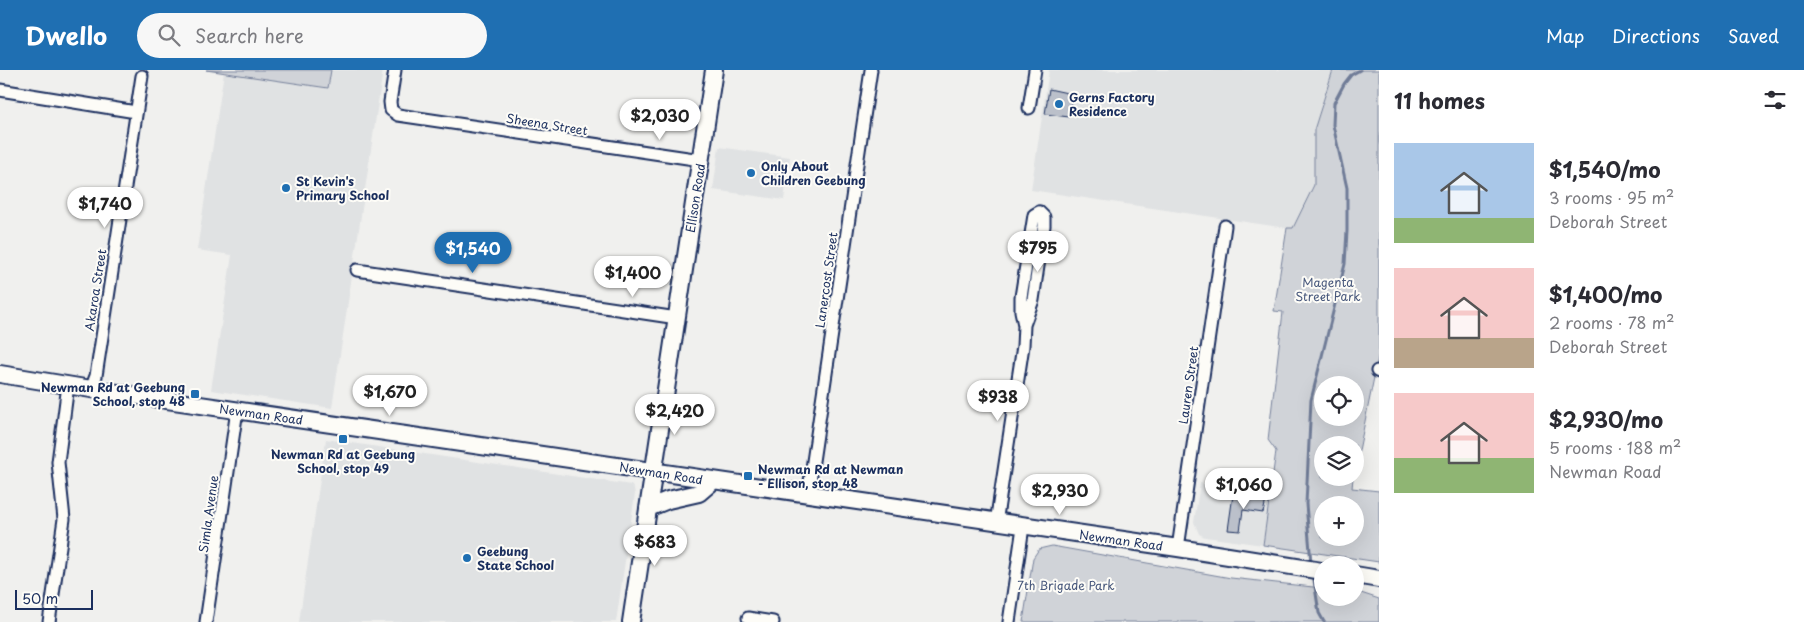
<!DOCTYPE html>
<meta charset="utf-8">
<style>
body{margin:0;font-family:"Playpen Sans",sans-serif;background:#f7f7f7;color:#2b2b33;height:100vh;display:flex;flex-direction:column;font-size:19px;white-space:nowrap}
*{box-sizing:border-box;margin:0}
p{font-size:16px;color:#7c7c81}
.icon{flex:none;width:28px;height:28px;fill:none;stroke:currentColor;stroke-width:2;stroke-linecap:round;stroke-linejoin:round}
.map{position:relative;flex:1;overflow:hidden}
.drawer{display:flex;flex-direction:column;background:#fff;width:425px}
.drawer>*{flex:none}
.fabs{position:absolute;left:1314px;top:306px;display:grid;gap:10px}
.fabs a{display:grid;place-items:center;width:50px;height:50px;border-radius:50%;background:#fff;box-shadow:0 5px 20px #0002;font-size:25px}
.scale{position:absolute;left:15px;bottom:12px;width:78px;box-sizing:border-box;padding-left:5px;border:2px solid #1b2f5e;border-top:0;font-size:14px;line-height:18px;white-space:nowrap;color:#1b2f5e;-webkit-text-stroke:4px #fdfcf7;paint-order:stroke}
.price{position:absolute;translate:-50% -42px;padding:0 11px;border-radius:18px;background:#fff;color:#222;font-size:16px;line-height:32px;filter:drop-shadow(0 1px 2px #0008)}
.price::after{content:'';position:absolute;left:50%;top:30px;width:15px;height:11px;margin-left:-8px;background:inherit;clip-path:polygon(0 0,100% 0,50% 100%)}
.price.current{background:#1f6fb2;color:#fff}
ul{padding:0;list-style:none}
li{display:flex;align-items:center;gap:15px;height:125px;padding:0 15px}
li span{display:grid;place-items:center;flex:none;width:140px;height:100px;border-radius:0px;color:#555}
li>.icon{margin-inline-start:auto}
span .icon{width:60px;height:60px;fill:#fffc;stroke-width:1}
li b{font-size:21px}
h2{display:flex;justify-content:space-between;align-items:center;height:60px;padding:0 15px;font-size:21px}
header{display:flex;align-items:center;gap:30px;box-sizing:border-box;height:70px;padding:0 25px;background:#1f6fb2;color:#fff}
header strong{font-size:24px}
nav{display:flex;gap:28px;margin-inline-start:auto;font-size:18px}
.search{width:350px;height:45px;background:#f7f7f7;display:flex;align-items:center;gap:12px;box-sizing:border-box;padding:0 18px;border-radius:28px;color:#7c7c81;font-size:19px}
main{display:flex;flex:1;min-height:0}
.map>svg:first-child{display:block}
.built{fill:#e0e2e3}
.green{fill:#d0d3d8;stroke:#76819b;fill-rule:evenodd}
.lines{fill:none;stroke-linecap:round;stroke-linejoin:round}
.stream{stroke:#6f7b97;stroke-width:3}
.building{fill:#bbc0ca;stroke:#1b2f5e}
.street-casing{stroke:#1b2f5e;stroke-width:15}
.secondary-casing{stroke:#1b2f5e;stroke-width:20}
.street{stroke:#fdfcf7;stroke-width:11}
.secondary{stroke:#fdfcf7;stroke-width:16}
.poi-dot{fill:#1f6fb2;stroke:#fdfcf7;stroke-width:2}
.labels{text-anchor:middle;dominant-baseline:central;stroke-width:4;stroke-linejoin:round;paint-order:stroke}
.poi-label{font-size:12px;font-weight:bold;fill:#1b2f5e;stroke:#fdfcf7;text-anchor:start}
.street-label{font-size:12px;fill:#1b2f5e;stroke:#fdfcf7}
.park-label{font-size:12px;fill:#48587c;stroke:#fdfcf7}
</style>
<header>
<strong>Dwello</strong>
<div class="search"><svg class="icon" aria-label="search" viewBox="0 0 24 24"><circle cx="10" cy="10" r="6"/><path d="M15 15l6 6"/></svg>Search here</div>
<nav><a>Map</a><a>Directions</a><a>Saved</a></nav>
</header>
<main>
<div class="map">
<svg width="1379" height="552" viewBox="0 0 1379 552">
<rect width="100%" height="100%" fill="#f0f0ee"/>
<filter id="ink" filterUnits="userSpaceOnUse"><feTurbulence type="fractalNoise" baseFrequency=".02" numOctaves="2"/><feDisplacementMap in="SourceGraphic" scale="10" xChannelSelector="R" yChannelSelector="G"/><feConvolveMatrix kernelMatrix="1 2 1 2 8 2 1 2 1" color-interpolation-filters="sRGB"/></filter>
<g filter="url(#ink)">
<path class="built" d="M331,0H383L332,338L211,320L232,185L197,180L224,2L328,18Z
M1049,0H1333L1314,60V115L1293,159L1031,120Z
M719,77L790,87L784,130L713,120Z
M326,369L631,415L634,419L635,424L616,552H299Z
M1200,413L1270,424L1263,475L1205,467L1199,464L1194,452Z"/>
<path class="green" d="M206,0H331L328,18Z
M1333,0H1379V283L1355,400V375H1322V408H1353L1352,418L1379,421V492L1263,475L1276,381L1268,370L1283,242L1274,241L1287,158H1293L1314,115V60ZM1322,315H1355V348H1322ZM1322,435H1355V468H1322Z
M1052,476L1231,508L1322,518V528H1355V521L1379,529V552H1023L1033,488L1039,479Z"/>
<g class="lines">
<path class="stream" d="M1311,493L1306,434L1311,330L1345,194L1347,161V118L1333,55L1334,33L1344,14L1351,5L1360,0
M1313,504L1319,543L1324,552"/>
</g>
<path class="building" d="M1049,19L1072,24L1069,47L1045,44Z
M1233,425L1266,430L1263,443L1243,440L1240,461L1228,460Z"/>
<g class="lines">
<defs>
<path id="street" d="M395,0L390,32L391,40L398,45L701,90
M0,20L136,42
M1029,38L1035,0
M357,200L677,248
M1377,301L1379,302
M91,319L96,306L142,6
M808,425L871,0
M996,453L1023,276L1024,255L1021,241V227L1034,145L1039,142L1044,147V156L1033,230L1024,255
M1178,478L1225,156
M748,548L773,552
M49,552L64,449L58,392L68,315
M206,552L237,340
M1009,552L1023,457"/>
<path id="secondary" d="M0,304L91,319L1178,478L1322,501
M648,438L668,430L699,423L713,411
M1355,505L1379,509
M631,552L714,0"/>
</defs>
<use href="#street" class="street-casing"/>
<use href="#secondary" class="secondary-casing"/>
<use href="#street" class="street"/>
<use href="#secondary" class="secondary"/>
</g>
</g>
<g class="poi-dot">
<circle cx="1059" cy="34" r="5"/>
<circle cx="751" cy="103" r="5"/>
<circle cx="286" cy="118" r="5"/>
<rect x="190" y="319" width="10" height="10" rx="2.5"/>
<rect x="338" y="364" width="10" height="10" rx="2.5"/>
<rect x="743" y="401" width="10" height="10" rx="2.5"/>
<circle cx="467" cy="488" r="5"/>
</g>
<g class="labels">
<g class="poi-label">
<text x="1069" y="27">Gerns Factory<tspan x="1069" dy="14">Residence</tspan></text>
<text x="761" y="96">Only About<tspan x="761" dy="14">Children Geebung</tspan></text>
<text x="296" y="111">St Kevin's<tspan x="296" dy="14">Primary School</tspan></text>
<text x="185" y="317" text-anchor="end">Newman Rd at Geebung<tspan x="185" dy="14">School, stop 48</tspan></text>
<text x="343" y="384" text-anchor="middle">Newman Rd at Geebung<tspan x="343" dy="14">School, stop 49</tspan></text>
<text x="758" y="399">Newman Rd at Newman<tspan x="758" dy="14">- Ellison, stop 48</tspan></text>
<text x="477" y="481">Geebung<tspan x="477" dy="14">State School</tspan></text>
</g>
<g class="street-label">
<text transform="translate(547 54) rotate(9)">Sheena Street</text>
<text transform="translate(695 128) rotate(-81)">Ellison Road</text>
<text transform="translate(826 210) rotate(-82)">Lanercost Street</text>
<text transform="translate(95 220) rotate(-81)">Akaroa Street</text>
<text transform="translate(1188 315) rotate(-82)">Lauren Street</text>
<text transform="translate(261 344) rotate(8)">Newman Road</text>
<text transform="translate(661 403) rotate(9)">Newman Road</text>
<text transform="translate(208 444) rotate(-82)">Simla Avenue</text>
<text transform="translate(1121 470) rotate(8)">Newman Road</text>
</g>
<g class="park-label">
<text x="1328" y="212">Magenta<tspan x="1328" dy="14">Street Park</tspan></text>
<text x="1066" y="515">7th Brigade Park</text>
</g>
</g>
</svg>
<div class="fabs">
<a><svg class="icon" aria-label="locate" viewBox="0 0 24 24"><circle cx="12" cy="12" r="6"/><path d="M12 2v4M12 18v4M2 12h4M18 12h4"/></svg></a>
<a><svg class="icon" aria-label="layers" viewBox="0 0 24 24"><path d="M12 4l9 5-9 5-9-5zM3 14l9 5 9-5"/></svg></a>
<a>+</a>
<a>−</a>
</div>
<div class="scale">50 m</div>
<b class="price" style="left:660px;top:71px">$2,030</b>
<b class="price" style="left:105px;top:159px">$1,740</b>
<b class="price" style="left:1038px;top:203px">$795</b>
<b class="price current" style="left:473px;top:204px">$1,540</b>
<b class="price" style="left:633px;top:228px">$1,400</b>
<b class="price" style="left:390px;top:347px">$1,670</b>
<b class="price" style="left:998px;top:352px">$938</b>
<b class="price" style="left:675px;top:366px">$2,420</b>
<b class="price" style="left:1244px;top:440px">$1,060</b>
<b class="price" style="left:1060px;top:446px">$2,930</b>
<b class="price" style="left:655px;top:497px">$683</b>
</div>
<section class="drawer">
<h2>11 homes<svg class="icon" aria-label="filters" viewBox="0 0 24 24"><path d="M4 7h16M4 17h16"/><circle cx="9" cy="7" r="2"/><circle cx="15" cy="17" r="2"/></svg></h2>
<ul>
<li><span style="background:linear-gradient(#a9c7e8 75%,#8fb573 0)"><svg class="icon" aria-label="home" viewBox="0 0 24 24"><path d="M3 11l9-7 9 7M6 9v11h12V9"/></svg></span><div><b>$1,540/mo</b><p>3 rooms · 95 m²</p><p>Deborah Street</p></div></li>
<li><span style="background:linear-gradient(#f6c9c9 70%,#b9a48a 0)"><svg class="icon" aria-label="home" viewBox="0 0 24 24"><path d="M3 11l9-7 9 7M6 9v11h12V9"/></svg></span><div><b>$1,400/mo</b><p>2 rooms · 78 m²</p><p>Deborah Street</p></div></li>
<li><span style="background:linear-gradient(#f6c9c9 65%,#8fb573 0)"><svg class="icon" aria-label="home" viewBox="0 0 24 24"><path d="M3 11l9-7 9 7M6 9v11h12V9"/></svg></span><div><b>$2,930/mo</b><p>5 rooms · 188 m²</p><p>Newman Road</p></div></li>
</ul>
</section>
</main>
